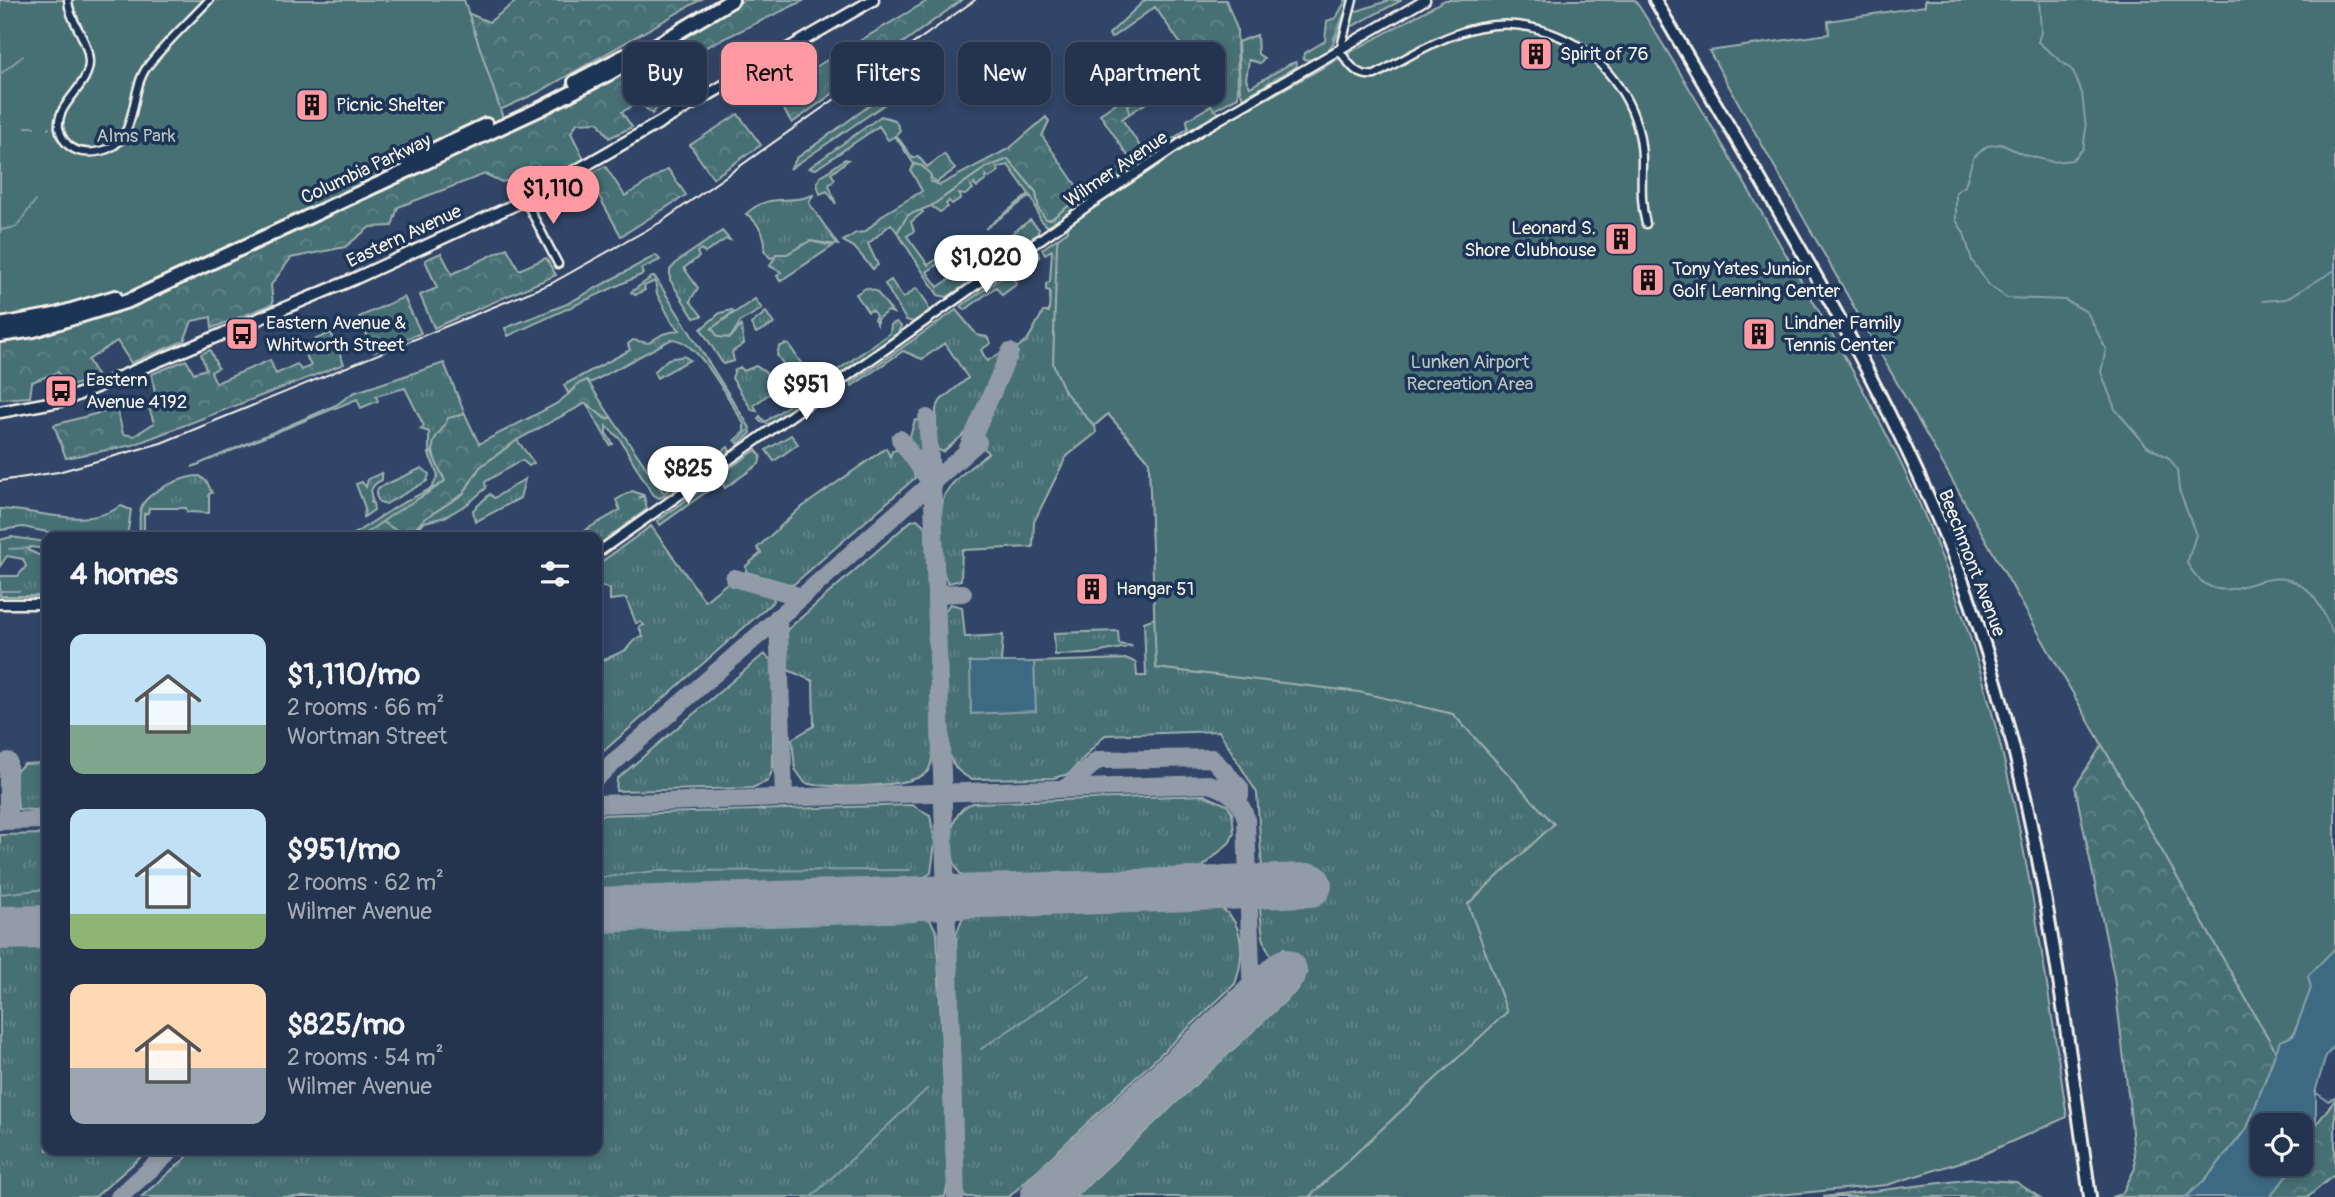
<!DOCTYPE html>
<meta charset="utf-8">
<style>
body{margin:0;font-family:Pangolin,sans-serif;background:#2d3c55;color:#f1f3f6;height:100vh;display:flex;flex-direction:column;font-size:26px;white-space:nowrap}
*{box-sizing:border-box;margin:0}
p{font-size:23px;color:#a3aab6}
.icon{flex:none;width:38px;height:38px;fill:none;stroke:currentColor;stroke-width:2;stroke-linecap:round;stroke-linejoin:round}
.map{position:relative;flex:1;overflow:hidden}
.drawer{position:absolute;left:42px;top:532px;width:560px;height:623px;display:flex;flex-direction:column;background:#25344e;border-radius:14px;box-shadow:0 4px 10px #0003,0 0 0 2px #424f66}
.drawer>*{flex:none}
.banner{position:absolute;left:623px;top:42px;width:665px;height:63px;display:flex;gap:14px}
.tools{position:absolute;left:2250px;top:1113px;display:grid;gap:14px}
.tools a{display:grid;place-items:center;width:63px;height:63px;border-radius:14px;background:#25344e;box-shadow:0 4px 10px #0003,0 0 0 2px #424f66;font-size:35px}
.price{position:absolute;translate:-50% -60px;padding:0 16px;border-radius:24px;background:#fff;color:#222;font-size:23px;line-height:46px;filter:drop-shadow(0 2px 4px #0008)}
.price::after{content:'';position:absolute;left:50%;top:42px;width:21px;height:16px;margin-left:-10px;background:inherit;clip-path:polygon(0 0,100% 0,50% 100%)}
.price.selected{background:#ff9aa2;color:#111}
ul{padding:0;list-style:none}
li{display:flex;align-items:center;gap:21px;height:175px;padding:0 28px}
li span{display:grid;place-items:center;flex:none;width:196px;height:140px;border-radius:14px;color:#555}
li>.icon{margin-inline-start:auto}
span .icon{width:84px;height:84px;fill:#fffc;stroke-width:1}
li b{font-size:30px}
h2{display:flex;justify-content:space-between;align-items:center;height:84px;padding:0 28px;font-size:30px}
.chip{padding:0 24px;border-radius:14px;background:#25344e;box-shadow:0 4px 10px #0003,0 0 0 2px #424f66;font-size:24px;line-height:63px}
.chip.selected{background:#ff9aa2;color:#111}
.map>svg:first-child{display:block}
.grass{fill:url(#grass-tufts);stroke:#9eb0ae;stroke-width:2}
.forest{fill:url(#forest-crowns);stroke:#9eb0ae;stroke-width:2}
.wetland{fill:url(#wetland-marsh);stroke:#9eb0ae;stroke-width:2}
.park{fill:#476f74;stroke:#9eb0ae;stroke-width:2}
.water{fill:#3e6a82;stroke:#87a0ab;stroke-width:2}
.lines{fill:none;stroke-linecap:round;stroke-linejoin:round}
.stream{stroke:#87a0ab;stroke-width:2}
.taxiway{stroke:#929ba8;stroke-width:18}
.runway{stroke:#929ba8;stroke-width:44}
.minor-casing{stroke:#f4f1e8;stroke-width:11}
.tertiary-casing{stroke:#f4f1e8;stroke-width:13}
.primary-casing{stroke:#f4f1e8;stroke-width:15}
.trunk-casing{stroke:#f4f1e8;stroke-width:16}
.motorway-casing{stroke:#f4f1e8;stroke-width:18}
.minor{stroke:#1d3557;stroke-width:6}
.tertiary{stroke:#1d3557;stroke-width:8}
.primary{stroke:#1d3557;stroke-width:10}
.trunk{stroke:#1d3557;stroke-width:10}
.motorway{stroke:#1d3557;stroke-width:12}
.rail{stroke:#f4f1e8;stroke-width:2}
.labels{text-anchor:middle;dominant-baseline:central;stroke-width:7;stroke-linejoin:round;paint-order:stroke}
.poi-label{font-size:19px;fill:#f4f1e8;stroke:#1d3557;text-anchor:start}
.park-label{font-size:19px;fill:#b7c4bf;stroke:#1d3557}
.street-label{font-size:19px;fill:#f4f1e8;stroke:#1d3557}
</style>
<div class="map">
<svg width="2335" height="1197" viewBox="0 0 2335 1197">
<defs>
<pattern id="grass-tufts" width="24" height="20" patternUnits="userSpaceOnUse" patternTransform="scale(1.75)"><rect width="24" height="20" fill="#476f74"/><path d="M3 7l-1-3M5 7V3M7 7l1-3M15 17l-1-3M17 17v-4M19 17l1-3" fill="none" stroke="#628488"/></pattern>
<pattern id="forest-crowns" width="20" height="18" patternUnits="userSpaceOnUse" patternTransform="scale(1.75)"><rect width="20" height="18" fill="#476f74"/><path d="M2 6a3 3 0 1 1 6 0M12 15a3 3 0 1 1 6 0" fill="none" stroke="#628488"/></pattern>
<pattern id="wetland-marsh" width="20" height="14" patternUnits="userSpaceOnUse" patternTransform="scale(1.75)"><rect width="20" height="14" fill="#476f74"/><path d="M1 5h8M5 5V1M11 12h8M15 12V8" fill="none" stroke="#628488"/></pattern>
</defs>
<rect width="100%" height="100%" fill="#314568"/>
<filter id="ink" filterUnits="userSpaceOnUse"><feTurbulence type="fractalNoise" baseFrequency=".0143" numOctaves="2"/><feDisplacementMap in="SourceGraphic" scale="14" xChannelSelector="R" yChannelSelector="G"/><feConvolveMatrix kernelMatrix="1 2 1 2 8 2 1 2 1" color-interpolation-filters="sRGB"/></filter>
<g filter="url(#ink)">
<path class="grass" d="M1346,0H1350C1345,17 1333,66 1303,59L1305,53L1325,41L1327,21L1336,18Z
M1390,0H1402L1349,28L1354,12Z
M1257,35L1258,54L1264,58L1260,63L1249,60L1246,79L1250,87L1290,64L1296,62L1297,66L1243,98L1240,91L1238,42Z
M905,80L910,87L790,169L797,158Z
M1151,90L1154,98L1129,114L1127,105Z
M1212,105L1220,115L1179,138H1174L1188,128L1187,120Z
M881,116L895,120L900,130L896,135L913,158L918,156L927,167L944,154L955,169L937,182C928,178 926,167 914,164L895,136L888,140L879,126L816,169L809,168Z
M845,159L848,160L831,174L835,179L829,185L836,204L827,191L820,194L817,184L820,177Z
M1008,159L1036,192L1039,210L1051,219L1083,195L1084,201L1049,227C1034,219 1039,206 1030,196L985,229L1029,194L1008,165L997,168L999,171L989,178L986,175V180L977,187L974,184L971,186L973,189L965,195L959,194L961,198L952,204L949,201L946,204L948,207L940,212L931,206L985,168Z
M1120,169L1124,172L1123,176L1104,186L1102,180Z
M813,195L809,203L838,245L810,241L787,254L770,258L764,250C769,235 752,217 746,214C771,191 786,206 813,195Z
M920,209L923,212L911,222L914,231L907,236L928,265L960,243L962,246L927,272L938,287L977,261L984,262L989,269L947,297L938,295L897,232L908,215Z
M1030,220L1039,229L1037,235L1004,259L1003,251L991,249Z
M722,231L730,240L726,239L705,253L701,249L697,252L699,257L684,268L698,288L690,301L702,316L694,318L670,280V270L678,261Z
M1068,231L1634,275L1515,1197H1075L1299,988L1297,984L1307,973L1284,948L1273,958C1261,943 1262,927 1260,909L1269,901L1310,899L1309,870L1267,871L1262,868L1257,793L1219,731L1105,735L1069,774L1053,778L971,779C957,772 952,765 948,751L944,612L950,604L962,607L965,637L1003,635L1001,662L970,663L1035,711L1034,662L1128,659L1136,663L1137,676H1146L1144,622L1155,618L1149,461L1108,414L1095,425L1096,433L1066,457L1034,522L1033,547L962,550L961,580L949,583C937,575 938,507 945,494C954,478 974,465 988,453L975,436L1015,349L1027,341L1043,312H1049L1050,291L1046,290V284L1050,281L1052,250L1045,254L1042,249Z
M1038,252L1040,257L1012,276L1017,284L1002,295L996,287L965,310L961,306Z
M656,255L660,260L641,269L643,274L508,336L505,328L567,304Z
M652,277H655L750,428L751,433L739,444L735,440L744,432V424C729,401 699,340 672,339L590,383L586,380L568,393L564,385L630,350L628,344L633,340L648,343L663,334L680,330L672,322L657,294L655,281L644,286L645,290L635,295L631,292Z
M891,280L903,298L917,288L927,303L929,311L913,322L906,320L885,284Z
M866,288L876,291L893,313L888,311L877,319V324L874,319L876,316L872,310L868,312L856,294Z
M732,310L733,312L712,329L730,338L741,326L744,344L732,352L734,361L723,364L701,329L720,313Z
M956,310L977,335L987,337L991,343L981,350L987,361L999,354L1002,358L969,430L943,452L936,449V409L941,400L968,378L945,343L922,359L903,351L852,386L851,383Z
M766,312L774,324L756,333L751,324Z
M896,322L901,326L898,333L770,424L761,422L758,419L760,416L765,422L890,333L891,325Z
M785,344L789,345L807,372L790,385L786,380L791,375L777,355L779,347Z
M684,356L690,360L657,378L654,372L668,359Z
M444,363L465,414C449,417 436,435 433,451L429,453V432L420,429L424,426L405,388L376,396L378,401L361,408L357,399L192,467L336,405L353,393Z
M756,366L765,372L777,388L754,405L757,411L752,410L732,378L735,370L740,367L744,371Z
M586,403L606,419L611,417L664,493L728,447L730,451L674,492L659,498L652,494L620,439L606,426V433L613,444L610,445Z
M915,420L920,421L925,429L926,453L921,457L909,439Z
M791,435L798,444L774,461L766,450Z
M517,440L534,463L529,466L522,460L485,482L486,488L469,503L445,517L425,522L417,529L415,537H408L424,519L463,494L480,467Z
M886,448L890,457L892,451L901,449L912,465L915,478L793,585L746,572V566L761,553L757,548L798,510Z
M756,450L761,456L759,464L725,488L718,476Z
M432,453L445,481L361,537H349L399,505L432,488L438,475L429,454Z
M422,468L429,474L427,481L386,504L379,502L376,495L378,488Z
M382,473V480C372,484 368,492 373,502H370L373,503L374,510L364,517L365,508L356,484L362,482L366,487L368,479Z
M200,476L207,482L212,493L209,494V513L187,512L186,508H149L148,513L144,514V537H139C141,528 138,518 141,508C147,491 183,476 200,476Z
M525,479L520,498L475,522L473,510L490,494L494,498Z
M713,481L716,485L660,525L657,521Z
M632,491L643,495L639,498L644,496L647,509L597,546V537H573L620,510L616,500Z
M121,506L131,510L127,537H71L23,527L0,530V509C40,510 85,530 121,506Z
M917,519L926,527L933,751C932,758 932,766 927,772C912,788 827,789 805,783L795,769L792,739L814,726L813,681L788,670L787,630L911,521Z
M651,526L705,601L727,583L773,596L774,601L597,757V663L626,650L635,639L643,637L639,627L644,625L640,622L636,623L626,598L610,600V589L601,586L597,595V565Z
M11,537L47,542V549L30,547L28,550L47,559V596H0V576H18L26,566L23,559L7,556L0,566V540Z
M1118,631L1119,644L1133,646L1089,654L1055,655L1054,633Z
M764,654L772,661L773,669V768L768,781L752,788L616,791L617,779Z
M47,763V811L18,809L15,772L24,764Z
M1204,795L1227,805L1232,812L1234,833L1230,842L1197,872L975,881L961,875C946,856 946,811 973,803Z
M912,805L930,815L935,843L931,873L915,883L597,894V815Z
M47,834V912L0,914V835Z
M1206,903C1245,910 1246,953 1235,984L1009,1197H963L956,935L962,919L969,913Z
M916,913L930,919L937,933L948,1183L945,1197H141L195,1150H597V923Z
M47,941V1150H149L95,1197H0V943Z"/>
<path class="forest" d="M518,0H700L537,93L393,159L458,9L489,22Z
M744,0H805L704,48L673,77L658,79L652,91L659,105L652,114L639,102L622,112L632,127L609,138L598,122L577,123L571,133L584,159L537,184L523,176L502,182L485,174L398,207L392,226L370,227L345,247L291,258L271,285L273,304L212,328L211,317L192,321L184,341L131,363L117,341L88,360L98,377L68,387L58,372L32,382L30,397L0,399V343L47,333L127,309L591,89Z
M929,0H962L792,123L773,92Z
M1145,0H1226L1237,29L1238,97L1214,110L1189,67L1128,105L1129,114L1122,119L1144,152L1143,160L1139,163L1136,159L1132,162L1100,114L1176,62L1181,63L1189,56L1155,7L1111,38L1109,34Z
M738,114L761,145L713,178L690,145Z
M1046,117L1049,121L1042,136L1083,195L1051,219H1046L1039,210L1036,192L1008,159L985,168L931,206L908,215L897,232L891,224L868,244L878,265L873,269L854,247L843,241L856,233L865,232L884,214L922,191L911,171L914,164L922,166L931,175L930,181L940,185L1010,148Z
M605,166L625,196L668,169L686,195L621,236L588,176Z
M810,241L833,246L780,281L777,276L781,272L770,266L776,254H787Z
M507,248L519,270L546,258L556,275L434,328L420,295L437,288L425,260L441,253L452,274Z
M404,297L421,333L374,352L359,317Z
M755,299L762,309L741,321L730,338L718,337L712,328Z
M331,333L344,364L133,445L66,458L54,425L117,408L123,434L134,436L154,423L147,402L156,400L152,374L186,360L194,373L206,369L201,354L210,350L218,368L211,372L216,383L270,360L276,374L297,364L301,370L311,366L301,345Z
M587,380L611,417L606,419L586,403L517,440L480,467L463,494L424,519L408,537L382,522C402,506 425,497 445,481C440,468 427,452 436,437C441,429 445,428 448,418L465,414L479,444L556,404L575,389L576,385Z
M2112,729L2311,988L2293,1037L2280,1041L2247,1128L2206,1179L2186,1197H2111L2122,1194L2135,1168L2130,1110L2114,977L2075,787Z
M2335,1100V1174L2308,1197H2270L2296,1164H2301C2301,1140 2321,1118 2335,1100Z
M1974,1179L2016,1182L2039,1197H1823Z"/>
<path class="wetland" d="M382,522L408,537H361Z"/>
<path class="park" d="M0,0H464L503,118L124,294L77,309L0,325Z
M1445,0H1635C1687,80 1733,164 1781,246C1837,343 1895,439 1936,543C2011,728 2038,922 2067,1117L1977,1157L1887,1185L1756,1197H1309L1507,1012L1468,904L1554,824L1453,714L1359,692L1156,668L1149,461L1108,414L1094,426L1065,392L1053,364L1057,244L1058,238L1068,231V225L1187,143Z
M1925,0H2335V952L2280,1059L1709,51L1829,34L1828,21L1925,6Z"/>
<path class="water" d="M970,662H1034L1036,711L971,714Z
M2335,948V1045L2326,1056L2316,1089V1124L2301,1155V1125H2263V1164H2296L2270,1197H2186L2206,1179L2247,1128L2280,1041L2293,1036L2311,988L2308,976Z"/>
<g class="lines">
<path class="stream" d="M2039,0L2041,32L2038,42L2073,71L2082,93L2086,129L2083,149L2072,160L2053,162L2022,154L2001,144L1987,146L1973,158L1965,186L1956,192V220L1964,233L1972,261L1989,285L2007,298L2065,300L2087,312L2106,349L2101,372L2115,409L2147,446L2169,458L2177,470L2179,490L2196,535L2187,563C2222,624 2262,556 2303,587C2321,600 2325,619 2335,637
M1333,40L1348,5
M0,74L23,56
M26,127H34
M48,129L49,128
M0,230L16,227L35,201
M2263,301L2286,299L2335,270
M737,442L749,430
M9,549L28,548
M0,591H19
M597,878L656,871L910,870
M0,894L47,889
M597,932L916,921
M981,1049L1090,976
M2315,1092L2328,1101L2335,1098
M811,1197L927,1089"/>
<path class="taxiway" d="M927,418L933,502L956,1197
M900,439L931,483
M967,450L1010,352
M734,578L802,597
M936,594L963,593
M778,617L784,798
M597,777L978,442
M1066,788L1098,760L1212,758L1240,788V796
M597,804L1209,784C1229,790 1239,798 1246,818L1252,1001
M0,821L47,820
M8,821V761
M119,1197L172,1150"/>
<path class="runway" d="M597,909L1310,885
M0,928L47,927
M1042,1197L1285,971"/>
<defs>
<path id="minor" d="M68,0C69,21 88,38 89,61C90,87 56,102 59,128C61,137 66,145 74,149C82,153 93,153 101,151C140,142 128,93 147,67C165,43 189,22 209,0
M1353,0L1340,51C1350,65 1356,77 1375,75C1445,36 1499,0 1578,46
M1577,45C1615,71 1641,112 1642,159C1642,182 1640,202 1646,224
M525,200L558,264"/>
<path id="tertiary" d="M597,553L1093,202L1199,131L1425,0
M0,604H47"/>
<path id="primary" d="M0,412L65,400L354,279L525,200L873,0"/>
<path id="trunk" d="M1655,0C1759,181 1874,358 1952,553C2034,759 2059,979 2090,1197"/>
<path id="motorway" d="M575,82L624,56
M408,162L486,125
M0,325L55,315L115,297
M0,335L34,330L128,301L542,108L608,74L732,0"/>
</defs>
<use href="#minor" class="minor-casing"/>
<use href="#tertiary" class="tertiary-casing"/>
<use href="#primary" class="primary-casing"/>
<use href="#trunk" class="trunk-casing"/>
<use href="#motorway" class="motorway-casing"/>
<use href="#minor" class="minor"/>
<use href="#tertiary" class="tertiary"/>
<use href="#primary" class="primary"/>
<use href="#trunk" class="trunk"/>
<use href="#motorway" class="motorway"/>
<path class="rail" d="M0,481L58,472L161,443L552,283L661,222L975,0"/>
</g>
</g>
<defs>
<symbol id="building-square" viewBox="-11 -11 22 22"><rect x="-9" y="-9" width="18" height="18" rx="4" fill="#ff9aa2" stroke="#1d3557"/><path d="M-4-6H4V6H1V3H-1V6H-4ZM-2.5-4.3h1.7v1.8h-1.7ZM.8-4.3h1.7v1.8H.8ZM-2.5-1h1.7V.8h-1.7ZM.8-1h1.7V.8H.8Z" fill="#111"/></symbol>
<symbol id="bus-square" viewBox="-11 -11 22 22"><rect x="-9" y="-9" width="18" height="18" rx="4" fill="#ff9aa2" stroke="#1d3557"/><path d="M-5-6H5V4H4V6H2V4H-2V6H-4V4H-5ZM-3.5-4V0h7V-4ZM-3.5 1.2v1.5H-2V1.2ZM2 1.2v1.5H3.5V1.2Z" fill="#111"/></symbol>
</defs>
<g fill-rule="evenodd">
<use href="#building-square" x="1517" y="35" width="38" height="38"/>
<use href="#building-square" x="293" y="86" width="38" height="38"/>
<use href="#building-square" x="1602" y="220" width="38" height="38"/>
<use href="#building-square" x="1629" y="261" width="38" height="38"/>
<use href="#bus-square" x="223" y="315" width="38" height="38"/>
<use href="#building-square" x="1740" y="315" width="38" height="38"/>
<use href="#bus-square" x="42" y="372" width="38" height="38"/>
<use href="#building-square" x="1073" y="570" width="38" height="38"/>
</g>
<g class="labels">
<g class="poi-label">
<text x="1560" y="54">Spirit of 76</text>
<text x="336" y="105">Picnic Shelter</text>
<text x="1596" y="228" text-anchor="end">Leonard S.<tspan x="1596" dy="22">Shore Clubhouse</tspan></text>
<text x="1672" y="269">Tony Yates Junior<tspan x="1672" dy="22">Golf Learning Center</tspan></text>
<text x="266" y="323">Eastern Avenue &amp;<tspan x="266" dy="22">Whitworth Street</tspan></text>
<text x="1784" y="323">Lindner Family<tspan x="1784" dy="22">Tennis Center</tspan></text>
<text x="86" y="380">Eastern<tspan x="86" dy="22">Avenue 4192</tspan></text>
<text x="1116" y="589">Hangar 51</text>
</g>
<g class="park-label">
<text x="136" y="136">Alms Park</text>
<text x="1470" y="362">Lunken Airport<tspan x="1470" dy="22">Recreation Area</tspan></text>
</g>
<g class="street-label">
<text transform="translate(366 169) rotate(-25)">Columbia Parkway</text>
<text transform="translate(1116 169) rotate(-34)">Wilmer Avenue</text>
<text transform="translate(404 236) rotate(-25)">Eastern Avenue</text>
<text transform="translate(1972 563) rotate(69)">Beechmont Avenue</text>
</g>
</g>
</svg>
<div class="tools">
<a><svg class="icon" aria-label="locate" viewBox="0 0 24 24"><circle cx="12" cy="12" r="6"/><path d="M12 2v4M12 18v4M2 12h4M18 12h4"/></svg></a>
</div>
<b class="price selected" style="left:553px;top:226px">$1,110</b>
<b class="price" style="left:986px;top:295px">$1,020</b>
<b class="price" style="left:806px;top:422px">$951</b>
<b class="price" style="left:688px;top:506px">$825</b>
<div class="banner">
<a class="chip">Buy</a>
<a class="chip selected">Rent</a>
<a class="chip">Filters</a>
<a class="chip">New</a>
<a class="chip">Apartment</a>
</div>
<section class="drawer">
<h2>4 homes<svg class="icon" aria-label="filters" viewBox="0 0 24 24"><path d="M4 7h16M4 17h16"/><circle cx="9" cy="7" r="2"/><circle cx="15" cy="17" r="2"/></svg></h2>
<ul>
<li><span style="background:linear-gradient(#bfe0f5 65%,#7fa58c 0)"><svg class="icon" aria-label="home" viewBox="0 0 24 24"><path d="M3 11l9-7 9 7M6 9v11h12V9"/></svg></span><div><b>$1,110/mo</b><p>2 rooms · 66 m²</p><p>Wortman Street</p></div></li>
<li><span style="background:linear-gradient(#bfe0f5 75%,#8fb573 0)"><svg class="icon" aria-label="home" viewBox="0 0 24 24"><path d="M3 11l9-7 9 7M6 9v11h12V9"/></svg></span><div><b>$951/mo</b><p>2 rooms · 62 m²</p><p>Wilmer Avenue</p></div></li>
<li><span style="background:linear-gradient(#ffd9b3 60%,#9aa5b1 0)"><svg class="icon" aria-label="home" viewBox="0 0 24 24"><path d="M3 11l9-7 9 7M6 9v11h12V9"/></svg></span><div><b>$825/mo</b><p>2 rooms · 54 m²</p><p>Wilmer Avenue</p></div></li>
</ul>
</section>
</div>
